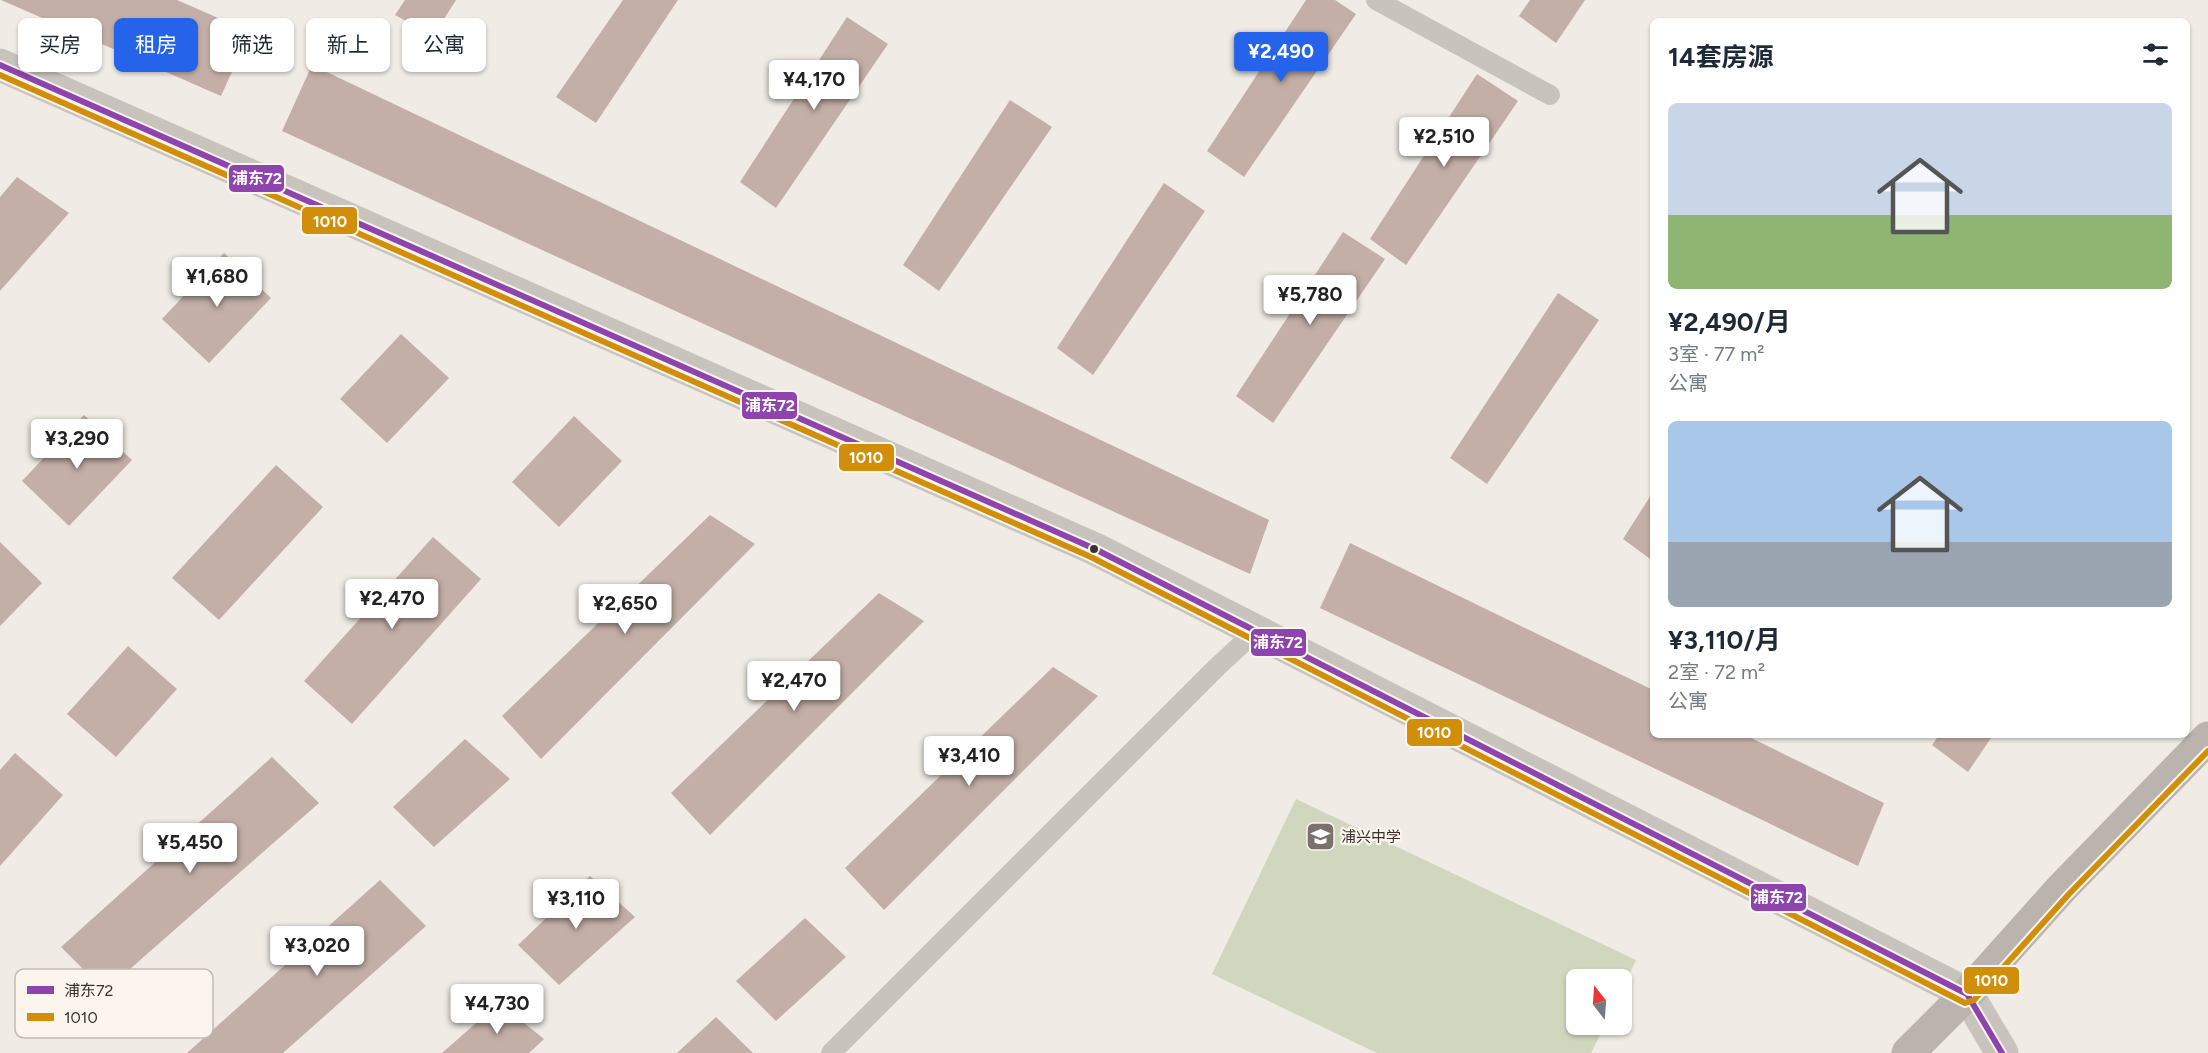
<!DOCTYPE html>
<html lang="zh">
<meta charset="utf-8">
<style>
body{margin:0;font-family:Figtree,"Noto Sans SC",sans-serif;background:#f6f6f7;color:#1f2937;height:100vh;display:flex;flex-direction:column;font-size:22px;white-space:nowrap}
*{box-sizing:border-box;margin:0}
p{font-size:20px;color:#747a83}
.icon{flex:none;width:33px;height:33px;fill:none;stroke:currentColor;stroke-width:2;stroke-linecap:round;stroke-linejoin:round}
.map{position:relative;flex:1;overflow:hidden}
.side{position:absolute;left:1650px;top:18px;width:540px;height:720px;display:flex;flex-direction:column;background:#fff;border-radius:9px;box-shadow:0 2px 4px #0004}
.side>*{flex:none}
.banner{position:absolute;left:18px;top:18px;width:570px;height:54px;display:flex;gap:12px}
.needle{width:39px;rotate:343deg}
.controls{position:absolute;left:1566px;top:969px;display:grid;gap:12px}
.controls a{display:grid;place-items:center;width:66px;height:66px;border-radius:9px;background:#fff;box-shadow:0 2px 4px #0004;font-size:30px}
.price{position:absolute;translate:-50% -51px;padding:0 14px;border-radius:6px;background:#fff;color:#222;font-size:20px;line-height:39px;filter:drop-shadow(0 2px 3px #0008)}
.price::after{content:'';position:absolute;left:50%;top:36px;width:18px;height:14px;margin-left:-9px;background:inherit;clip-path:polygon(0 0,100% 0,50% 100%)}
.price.current{background:#2563eb;color:#fff}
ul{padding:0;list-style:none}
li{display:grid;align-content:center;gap:12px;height:318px;padding:0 18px}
li span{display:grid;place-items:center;height:186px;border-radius:9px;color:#555}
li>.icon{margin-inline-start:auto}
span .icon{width:108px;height:108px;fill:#fffc;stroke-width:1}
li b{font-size:26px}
h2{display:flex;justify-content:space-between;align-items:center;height:72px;padding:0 18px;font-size:26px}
.pill{padding:0 21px;border-radius:9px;background:#fff;box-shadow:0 2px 4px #0004;font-size:21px;line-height:54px}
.pill.current{background:#2563eb;color:#fff}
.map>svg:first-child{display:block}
.green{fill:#d1d6bf}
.building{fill:#c3afa7}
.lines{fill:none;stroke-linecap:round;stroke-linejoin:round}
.lane{stroke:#c9c3be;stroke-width:20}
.street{stroke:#c9c3be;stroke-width:33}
.secondary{stroke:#bab3ae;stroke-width:33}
.bus-1-casing{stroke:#fbf5ee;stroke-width:10}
.bus-2-casing{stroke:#fbf5ee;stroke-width:10}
.bus-1{stroke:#8e44ad;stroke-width:6}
.bus-2{stroke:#d18e09;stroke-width:6}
.bus-dot{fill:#3b302b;stroke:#fbf5ee;stroke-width:2}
.labels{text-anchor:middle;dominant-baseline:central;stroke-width:4.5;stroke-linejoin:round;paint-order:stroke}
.poi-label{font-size:15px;fill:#3b302b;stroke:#fbf5ee;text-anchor:start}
.key{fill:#fbf5ee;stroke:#c1bab4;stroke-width:1.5}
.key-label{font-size:16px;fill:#3b302b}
.line-badge{stroke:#fbf5ee;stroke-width:2}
.badge-label{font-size:16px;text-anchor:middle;font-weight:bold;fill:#fff}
</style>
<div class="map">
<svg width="2208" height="1053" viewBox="0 0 2208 1053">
<rect width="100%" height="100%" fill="#f0ebe5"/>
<path class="green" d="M1296,799L1636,960L1622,990V980H1576V1024L1605,1025L1591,1053H1377L1212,974Z"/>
<path class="building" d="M1,0H177L250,32L221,96Z
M405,0H456L433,36L395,15Z
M623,0H678L596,123L556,97Z
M1306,0H1335L1356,14L1244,177L1207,151Z
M1530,0H1585L1556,43L1519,16Z
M847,17L888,44L776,208L740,182Z
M312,65L1269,520L1250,574L282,131Z
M1477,74L1518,101L1406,265L1370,239Z
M1010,100L1052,127L939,291L903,265Z
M17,177L69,213L0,291V197Z
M1164,183L1205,211L1093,375L1057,348Z
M1343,232L1385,259L1273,423L1236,396Z
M224,253L271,298L209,363L162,319Z
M1558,293L1599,320L1487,484L1450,458Z
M401,334L449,378L387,443L340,399Z
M84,415L132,460L69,526L22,481Z
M574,416L622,461L559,527L512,482Z
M276,465L323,507L219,620L172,578Z
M1653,492V561L1623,539Z
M710,515L755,544L541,759L502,716Z
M433,537L481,579L352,724L304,681Z
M0,542L42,583L0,626Z
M1350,543L1653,690V735H1745L1884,803L1858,866L1320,608Z
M879,593L924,621L710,835L671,793Z
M128,646L177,689L116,757L67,714Z
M1053,667L1098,696L884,910L845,868Z
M1939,735H1993L1968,772L1932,745Z
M465,739L510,779L434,847L393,807Z
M15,753L63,795L0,866V770Z
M272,757L319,803L105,991L61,947Z
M590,876L635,917L559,985L518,945Z
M380,880L426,926L283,1053H187Z
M805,918L846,957L776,1021L736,981Z
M499,1003L544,1039L529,1053H442Z
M716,1017L753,1053H677Z"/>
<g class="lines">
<path class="lane" d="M1376,0L1550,95
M831,1053L1217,667L1255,632"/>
<path class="street" d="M0,65L1095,549L1967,994L2002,1053"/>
<path class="secondary" d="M1908,1053L1967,994L2062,888L2208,738"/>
<defs>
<path id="bus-1" d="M0,65L1095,549L1967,994L2002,1053"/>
<path id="bus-2" d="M0,75L1091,557L1965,1003L1974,1000L2069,894L2208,751"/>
</defs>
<use href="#bus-1" class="bus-1-casing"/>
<use href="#bus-2" class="bus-2-casing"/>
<use href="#bus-1" class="bus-1"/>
<use href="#bus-2" class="bus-2"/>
</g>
<defs>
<symbol id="school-square" viewBox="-11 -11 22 22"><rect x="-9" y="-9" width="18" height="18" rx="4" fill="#7a716c" stroke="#fbf5ee"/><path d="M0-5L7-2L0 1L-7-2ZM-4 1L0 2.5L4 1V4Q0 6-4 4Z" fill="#fff"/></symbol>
</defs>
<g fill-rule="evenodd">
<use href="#school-square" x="1304" y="820" width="33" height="33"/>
</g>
<circle class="bus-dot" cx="1094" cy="549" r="5"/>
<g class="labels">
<g class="poi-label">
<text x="1341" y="837">浦兴中学</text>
</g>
</g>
<rect x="15" y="969" width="198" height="69" rx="9" class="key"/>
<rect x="27" y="986" width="27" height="8" fill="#8e44ad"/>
<rect x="27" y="1013" width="27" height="8" fill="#d18e09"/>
<g class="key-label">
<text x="64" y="996">浦东72</text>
<text x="64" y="1023">1010</text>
</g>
<g class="line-badge">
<rect x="228" y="164" width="57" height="29" rx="6" fill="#8e44ad"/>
<rect x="301" y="206" width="57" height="29" rx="6" fill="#d18e09"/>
<rect x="741" y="391" width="57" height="29" rx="6" fill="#8e44ad"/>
<rect x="838" y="443" width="57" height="29" rx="6" fill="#d18e09"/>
<rect x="1250" y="628" width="57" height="29" rx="6" fill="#8e44ad"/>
<rect x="1406" y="718" width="57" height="29" rx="6" fill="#d18e09"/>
<rect x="1750" y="883" width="57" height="29" rx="6" fill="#8e44ad"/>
<rect x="1963" y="966" width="57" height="29" rx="6" fill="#d18e09"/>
</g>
<g class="badge-label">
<text x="257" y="184">浦东72</text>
<text x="330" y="227">1010</text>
<text x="770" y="411">浦东72</text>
<text x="866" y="463">1010</text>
<text x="1278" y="648">浦东72</text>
<text x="1434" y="738">1010</text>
<text x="1778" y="903">浦东72</text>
<text x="1991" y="986">1010</text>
</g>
</svg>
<div class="controls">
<a><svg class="needle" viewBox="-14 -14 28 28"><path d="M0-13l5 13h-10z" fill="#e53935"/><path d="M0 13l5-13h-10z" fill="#747a83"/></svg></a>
</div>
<b class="price current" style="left:1281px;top:83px">¥2,490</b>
<b class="price" style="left:814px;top:111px">¥4,170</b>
<b class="price" style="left:1444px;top:168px">¥2,510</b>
<b class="price" style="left:217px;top:308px">¥1,680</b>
<b class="price" style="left:1310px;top:326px">¥5,780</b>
<b class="price" style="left:77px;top:470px">¥3,290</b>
<b class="price" style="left:392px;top:630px">¥2,470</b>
<b class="price" style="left:625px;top:635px">¥2,650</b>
<b class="price" style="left:794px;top:712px">¥2,470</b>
<b class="price" style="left:969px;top:787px">¥3,410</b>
<b class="price" style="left:190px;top:874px">¥5,450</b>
<b class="price" style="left:576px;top:930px">¥3,110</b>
<b class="price" style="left:317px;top:977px">¥3,020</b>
<b class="price" style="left:497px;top:1035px">¥4,730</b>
<div class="banner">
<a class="pill">买房</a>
<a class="pill current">租房</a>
<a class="pill">筛选</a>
<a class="pill">新上</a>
<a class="pill">公寓</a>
</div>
<section class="side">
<h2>14套房源<svg class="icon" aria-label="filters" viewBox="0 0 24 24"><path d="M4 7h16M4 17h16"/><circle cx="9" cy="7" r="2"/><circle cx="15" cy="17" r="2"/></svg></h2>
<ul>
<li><span style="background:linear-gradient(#c9d6e8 60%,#8fb573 0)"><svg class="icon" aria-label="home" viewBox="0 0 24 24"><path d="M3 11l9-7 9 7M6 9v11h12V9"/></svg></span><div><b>¥2,490/月</b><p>3室 · 77 m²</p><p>公寓</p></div></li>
<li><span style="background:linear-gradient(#a9c7e8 65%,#9aa5b1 0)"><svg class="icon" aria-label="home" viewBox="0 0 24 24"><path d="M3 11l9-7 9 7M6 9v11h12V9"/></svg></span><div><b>¥3,110/月</b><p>2室 · 72 m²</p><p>公寓</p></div></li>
</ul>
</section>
</div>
